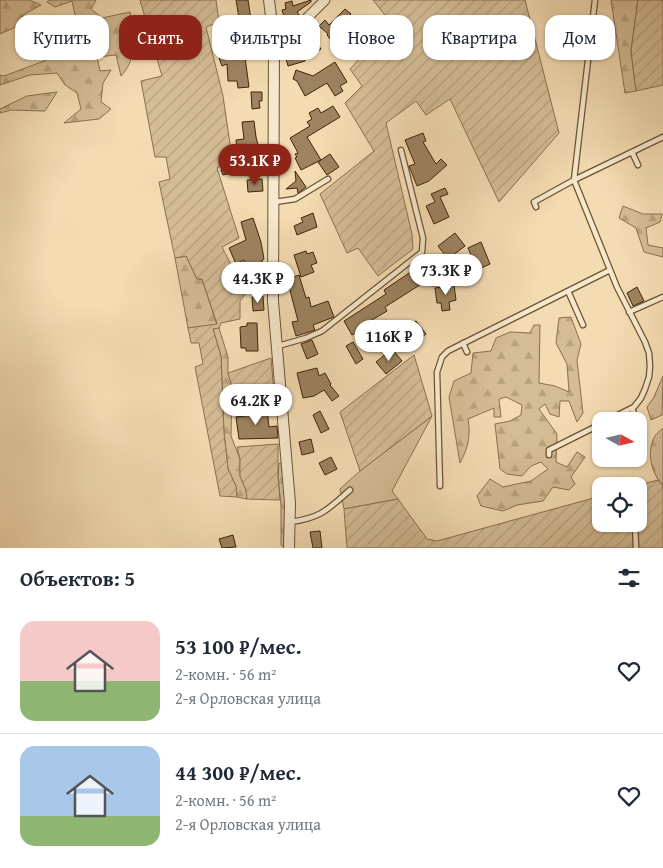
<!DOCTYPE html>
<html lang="ru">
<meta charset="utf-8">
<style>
body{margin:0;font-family:"Gentium Book Plus",serif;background:#f2f2f3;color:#1f2937;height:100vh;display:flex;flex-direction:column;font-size:19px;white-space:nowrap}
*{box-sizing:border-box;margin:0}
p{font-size:16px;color:#747a83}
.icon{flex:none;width:28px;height:28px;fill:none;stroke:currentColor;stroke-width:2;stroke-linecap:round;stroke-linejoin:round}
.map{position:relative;height:548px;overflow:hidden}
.details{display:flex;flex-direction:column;background:#fff;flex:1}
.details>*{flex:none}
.guide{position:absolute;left:15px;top:15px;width:634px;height:45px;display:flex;gap:10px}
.needle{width:32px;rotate:98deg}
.controls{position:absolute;left:592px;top:412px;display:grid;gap:10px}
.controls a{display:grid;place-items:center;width:55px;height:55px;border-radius:10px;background:#fff;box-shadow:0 1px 4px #0004;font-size:25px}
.price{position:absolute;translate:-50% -42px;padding:0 11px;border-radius:18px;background:#fff;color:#222;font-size:16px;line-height:32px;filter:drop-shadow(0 1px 2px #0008)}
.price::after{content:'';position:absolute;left:50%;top:30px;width:15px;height:11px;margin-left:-8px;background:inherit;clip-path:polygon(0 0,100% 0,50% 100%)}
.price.current{background:#8f2418;color:#fff}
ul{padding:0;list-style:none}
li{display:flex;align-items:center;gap:15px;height:125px;padding:0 20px}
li+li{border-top:1px solid #e0e1e3}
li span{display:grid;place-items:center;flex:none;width:140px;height:100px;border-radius:15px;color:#555}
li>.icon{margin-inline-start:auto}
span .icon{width:60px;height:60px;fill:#fffc;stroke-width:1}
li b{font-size:21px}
h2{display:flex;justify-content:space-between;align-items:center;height:60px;padding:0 20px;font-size:21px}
.tag{padding:0 18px;border-radius:15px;background:#fff;box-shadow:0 1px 4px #0004;font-size:18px;line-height:45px}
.tag.current{background:#8f2418;color:#fff}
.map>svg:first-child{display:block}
.grass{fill:#d4bc95;stroke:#8a704e}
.forest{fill:url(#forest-firs);stroke:#8a704e}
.garden{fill:url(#garden-furrows);stroke:#8a704e}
.building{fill:#9d8360;stroke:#3f2408}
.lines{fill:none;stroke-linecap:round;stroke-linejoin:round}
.service-casing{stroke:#6c5232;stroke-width:7}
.minor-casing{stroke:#6c5232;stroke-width:11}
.tertiary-casing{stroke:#6c5232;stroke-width:12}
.service{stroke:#f7e8cd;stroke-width:4.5}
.minor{stroke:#f7e8cd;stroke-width:9}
.tertiary{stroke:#f7e8cd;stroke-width:10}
</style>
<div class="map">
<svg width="663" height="548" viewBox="0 0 663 548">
<defs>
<pattern id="forest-firs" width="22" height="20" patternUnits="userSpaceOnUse" patternTransform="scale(1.25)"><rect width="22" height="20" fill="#d4bc95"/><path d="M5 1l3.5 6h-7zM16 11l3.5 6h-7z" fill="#b7a17f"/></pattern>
<pattern id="garden-furrows" width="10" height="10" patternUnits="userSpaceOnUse" patternTransform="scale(1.25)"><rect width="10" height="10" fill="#d4bc95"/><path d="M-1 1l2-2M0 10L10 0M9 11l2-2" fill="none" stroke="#b7a17f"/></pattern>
</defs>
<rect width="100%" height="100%" fill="#f3dbb2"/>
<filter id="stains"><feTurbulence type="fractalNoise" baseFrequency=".004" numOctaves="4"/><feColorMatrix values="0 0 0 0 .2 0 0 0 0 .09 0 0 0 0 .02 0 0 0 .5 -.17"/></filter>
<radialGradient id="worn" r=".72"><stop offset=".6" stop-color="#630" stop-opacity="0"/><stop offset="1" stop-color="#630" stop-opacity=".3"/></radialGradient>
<path class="grass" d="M432,416L392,491L398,499L344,509L340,489L360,471Z"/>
<path class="forest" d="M0,0H29L41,5L21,16L35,18L0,34Z
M50,0H96L91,9L102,18L130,12C134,35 138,58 121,76L116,55L97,57L100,71L111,70L103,83L101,102L111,109L99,119L64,123L81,109L77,93L65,85L57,73L30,75L0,85V75L4,76L44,61L74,43L76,34L49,42L44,52L37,53L43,37L77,24L72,1L55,7L47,2Z
M611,0H638L631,51L636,91L625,93Z
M57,92L45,111L11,110L0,113V109L27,96Z
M623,206L643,214H662L660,222L646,228L648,245L663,248V257L644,252L636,228L619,218Z
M186,256L197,279H202L217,325L188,328L175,258Z
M571,317L581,344L577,360L583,413L577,422L569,401H560L559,417L550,414L545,404L539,409L557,434L556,462L567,467L577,452L585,457L571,477L575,484L569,490L553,487L543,501L517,505L503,511L481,506L477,496L490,479L503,487L531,481L548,469L541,462L531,466L522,476L507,474L500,469L495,424L510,421L521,415L522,405L506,397L499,399L501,417H494V408L468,419C471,436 468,448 460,463L449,397L454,381L471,373L473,353L491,351L496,338L510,332L530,333L534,325H540L539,383L555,386L569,392L567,364L556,343L559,318Z
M219,328L228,357V373L232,387L231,436L240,459V476L246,490L247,499L237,497L236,486L228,469L224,433L221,356L213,329Z
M663,376L662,415L651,420L647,407L654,397Z
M663,428V486C652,473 647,456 653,440C654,435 660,431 663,428Z
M279,463L283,465L287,505L284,548L281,545V505L278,477Z"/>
<path class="garden" d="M140,0H216L219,22L206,27L223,96L232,158L217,168L239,238L222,247L234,271L242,270L247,292L240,301V319L221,323L219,328L213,329L221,356L224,433L228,469L236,486L237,497L220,496L195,367L203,364L199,343H191L188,328L217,324L202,279H197L186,256L175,258L159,182L170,179L166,157H155L141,81L162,76Z
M373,0H525L559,133L499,202L450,99L426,115L416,101L386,123L412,234L413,249L378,276L358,248L347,253L320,194L374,151L345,103L362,86L350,69L392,24Z
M638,0H663V85L636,91L631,51Z
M414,355L432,416L360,471L340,412Z
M271,358L275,405L244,409L242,400L231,402L232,387L228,373Z
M278,444V477L280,500L247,499L246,490L240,476V459L237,447Z
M658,480L663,486V548H347L344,509L398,499L427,539L437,541L601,496V524H639V486H635Z"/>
<path class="building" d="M236,0H248L252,26L259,24L261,31L242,35L249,87L238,88L237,81H228L227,64L222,66L219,58L232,54L228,31L236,28L234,19L239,18Z
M311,0V2L297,12L300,16L297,19L286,23L282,10L286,9L285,3L292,1L293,6Z
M345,9L351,14L345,20L355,34L349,40L352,44L341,53L327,35L328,34L319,26L325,20L329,25Z
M306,37L311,46L316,42L321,49L305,59V61L288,66L285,55L300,52L295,43Z
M335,62L347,82L340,86L343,91L335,96L327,83L305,96L297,81L293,79L296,70L313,76Z
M251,92H262V101H259L260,108L252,109Z
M333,106L340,117L307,137L321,160L301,170L295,158L297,157L295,154L298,153L290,138L310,126L307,122L312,119L309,113L318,108L321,113Z
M254,121L256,137L263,165L223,175L221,170L241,163L237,151L236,140L244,139L242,122Z
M423,133L426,141L423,142L436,164L441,159L447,165L429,181L417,186L409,166L415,164L405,140Z
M330,154L339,167L327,175L318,162Z
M295,171L306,187L298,193L297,188L286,189L296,181Z
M262,179L263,191L248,192L247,180Z
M445,188L448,194L440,197L449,217L434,224L426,206L435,202L431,194Z
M313,213L317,227L297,235L294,226L303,222L301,218Z
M253,218L261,242L264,259L262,260L264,276L247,280L244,260L236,264L229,248L246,240L241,222Z
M455,233L465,246L448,259L438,246Z
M481,242L490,264L477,270L468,248Z
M306,251L307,254L313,252L317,263L311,265L314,272L301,277L294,255Z
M418,267L426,281L385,307L387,311L362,326L364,328L352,335L344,321L386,294L384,290Z
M299,275L306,298L309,297L311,307L328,301L334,317L313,325L315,330L296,336L292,322L298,321L287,279Z
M454,285L456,300L449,302L450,310L442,311L441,303H437L435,288Z
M637,287L644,301L633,306L627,293Z
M263,296L264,310L253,311L252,297Z
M416,321L426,334L409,346L399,332Z
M247,323H257L258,351H246V348H241L240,327L247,326Z
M312,340L318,354L307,359L301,344Z
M353,342L363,359L356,364L346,346Z
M392,349L402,361L386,374L376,362Z
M317,368L319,376L325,373L331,384L330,385L339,396L332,401L324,390L314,396L303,398L297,373Z
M267,408L269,427L277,426L278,438L239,439L236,417L253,415V409Z
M320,411L329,429L321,433L313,415Z
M311,439L314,452L302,455L299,442Z
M331,457L337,469L325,475L319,463Z
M320,531L322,548H313L310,532Z
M233,535L236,547L222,548L219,539Z"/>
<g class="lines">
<defs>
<path id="service" d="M595,0L574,180L617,287L645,342L649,353L650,366L649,377L645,389L641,398L634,407L606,421
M632,152L663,137
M275,202L295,199L328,179
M536,207L534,202L574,180L632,152L638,165
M417,257L432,283L461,280
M568,291L583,325
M629,312L663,297
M463,343L467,352
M278,346L306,338L322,331L422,252L423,238L401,150
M632,408L637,421
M639,425L643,434
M549,455V450L601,424
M440,486L437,372L442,357L448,351L610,270
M290,522C321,518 327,510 350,490
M635,524L636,548"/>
<path id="minor" d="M274,41L292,33L325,0"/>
<path id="tertiary" d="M269,0L274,41L273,301L290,503L289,548"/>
</defs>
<use href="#service" class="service-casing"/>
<use href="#minor" class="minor-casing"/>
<use href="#tertiary" class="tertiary-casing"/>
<use href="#service" class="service"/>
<use href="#minor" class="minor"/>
<use href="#tertiary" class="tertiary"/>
</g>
<rect width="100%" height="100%" filter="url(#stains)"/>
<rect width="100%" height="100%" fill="url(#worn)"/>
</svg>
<div class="controls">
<a><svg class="needle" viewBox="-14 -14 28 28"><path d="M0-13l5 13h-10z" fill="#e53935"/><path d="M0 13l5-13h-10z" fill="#747a83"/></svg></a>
<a><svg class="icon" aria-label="locate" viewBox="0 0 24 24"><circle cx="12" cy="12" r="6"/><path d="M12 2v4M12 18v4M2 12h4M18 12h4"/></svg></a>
</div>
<b class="price current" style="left:255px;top:186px">53.1K ₽</b>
<b class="price" style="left:446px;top:296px">73.3K ₽</b>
<b class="price" style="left:258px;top:304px">44.3K ₽</b>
<b class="price" style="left:389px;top:362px">116K ₽</b>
<b class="price" style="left:256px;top:426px">64.2K ₽</b>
<div class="guide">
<a class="tag">Купить</a>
<a class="tag current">Снять</a>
<a class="tag">Фильтры</a>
<a class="tag">Новое</a>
<a class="tag">Квартира</a>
<a class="tag">Дом</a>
</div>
</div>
<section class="details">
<h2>Объектов: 5<svg class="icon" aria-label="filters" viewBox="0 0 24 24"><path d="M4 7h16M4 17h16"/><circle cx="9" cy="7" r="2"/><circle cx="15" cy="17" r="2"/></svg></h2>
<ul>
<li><span style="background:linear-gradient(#f6c9c9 60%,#8fb573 0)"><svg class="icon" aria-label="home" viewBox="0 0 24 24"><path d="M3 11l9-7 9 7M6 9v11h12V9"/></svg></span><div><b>53 100 ₽/мес.</b><p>2-комн. · 56 m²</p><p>2-я Орловская улица</p></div><svg class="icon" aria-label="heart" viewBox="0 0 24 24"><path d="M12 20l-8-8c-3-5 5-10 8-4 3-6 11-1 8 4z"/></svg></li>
<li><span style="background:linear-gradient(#a9c7e8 70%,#8fb573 0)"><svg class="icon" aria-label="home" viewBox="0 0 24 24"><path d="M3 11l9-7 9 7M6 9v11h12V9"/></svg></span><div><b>44 300 ₽/мес.</b><p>2-комн. · 56 m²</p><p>2-я Орловская улица</p></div><svg class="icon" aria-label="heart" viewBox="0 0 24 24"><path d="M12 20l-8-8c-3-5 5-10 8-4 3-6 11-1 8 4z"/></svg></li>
</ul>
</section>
